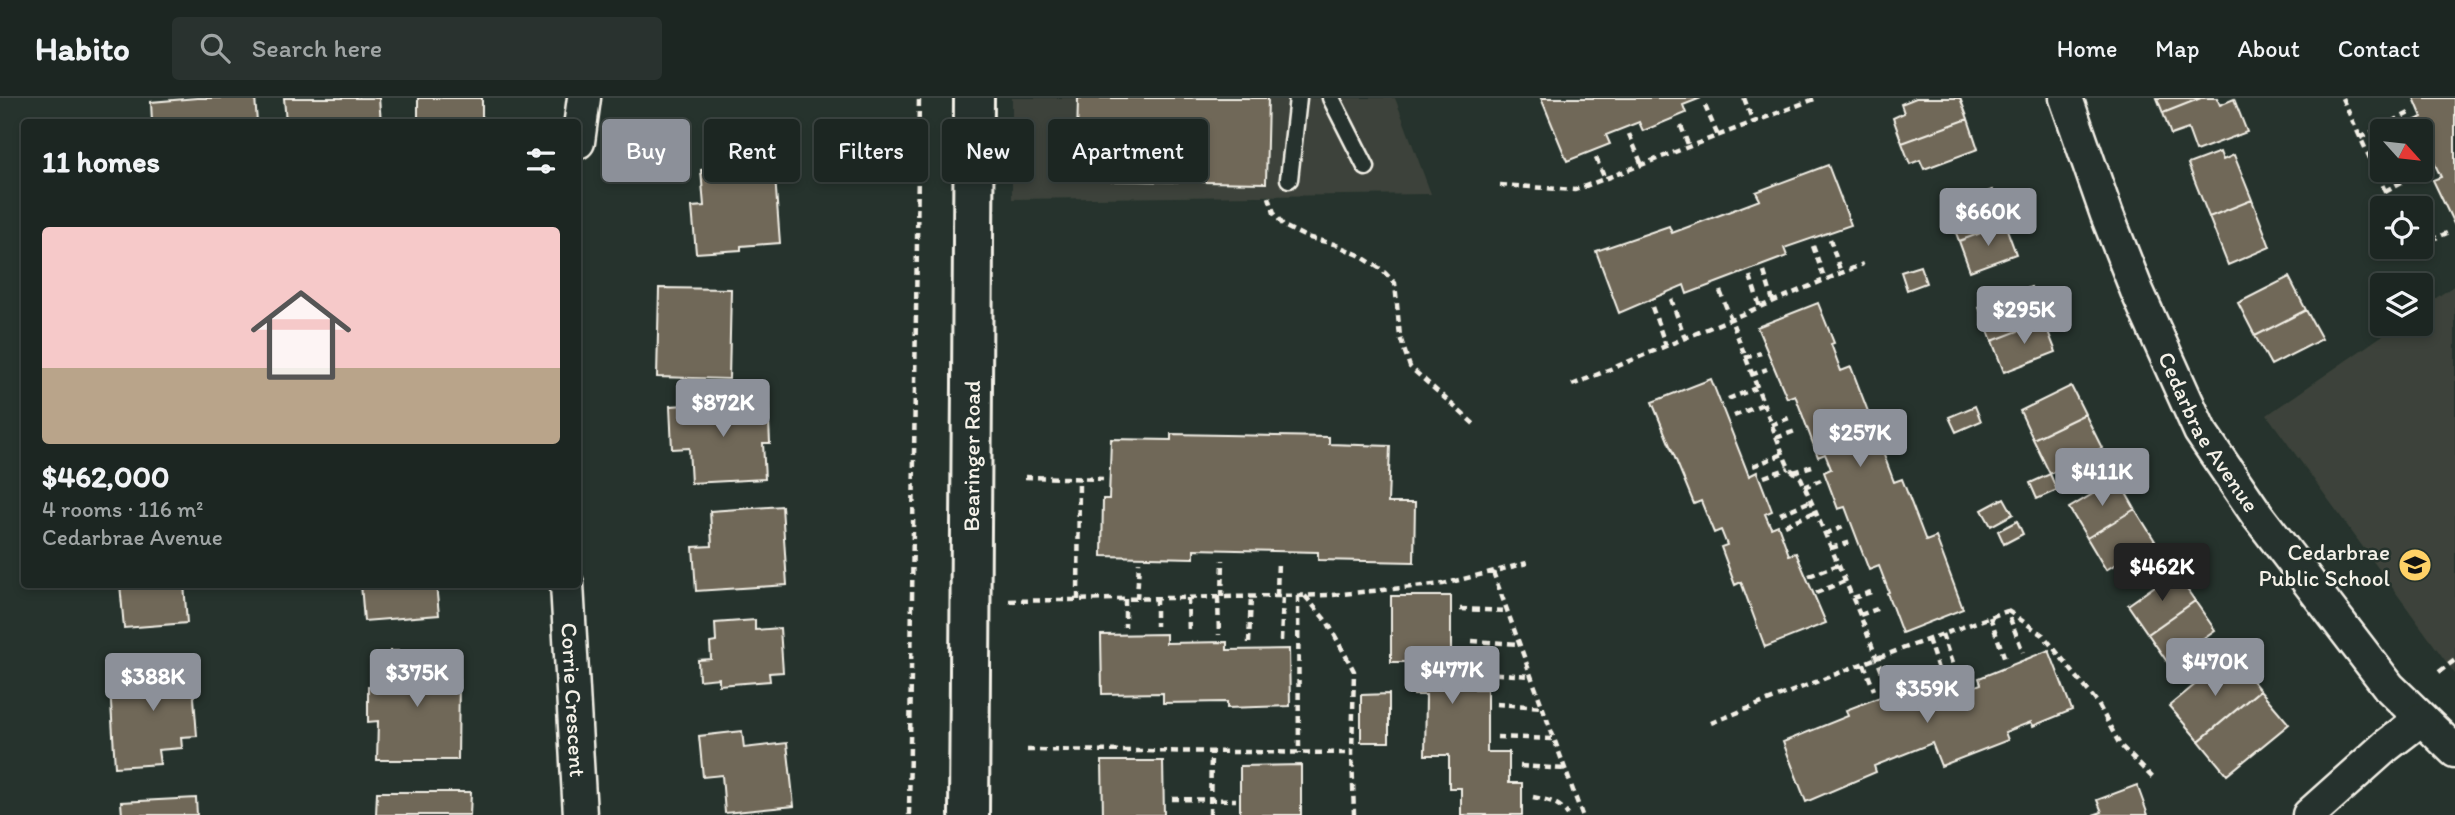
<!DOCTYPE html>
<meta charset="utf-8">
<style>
body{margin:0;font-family:Itim,sans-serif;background:#29322f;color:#f1f3f6;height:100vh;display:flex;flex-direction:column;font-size:26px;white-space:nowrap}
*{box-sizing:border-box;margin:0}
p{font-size:23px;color:#a0a5a5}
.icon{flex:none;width:38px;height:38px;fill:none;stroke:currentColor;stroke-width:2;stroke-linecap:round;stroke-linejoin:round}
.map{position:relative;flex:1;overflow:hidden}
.drawer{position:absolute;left:21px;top:21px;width:560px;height:469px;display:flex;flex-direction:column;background:#1c2622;border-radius:7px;box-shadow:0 4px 10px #0003,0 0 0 2px #3a4340}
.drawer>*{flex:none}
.hud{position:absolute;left:602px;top:21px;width:665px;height:63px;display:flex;gap:14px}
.needle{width:46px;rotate:117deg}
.buttons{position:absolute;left:2370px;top:21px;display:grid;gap:14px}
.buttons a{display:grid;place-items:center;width:63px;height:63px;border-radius:7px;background:#1c2622;box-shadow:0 4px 10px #0003,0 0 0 2px #3a4340;font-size:35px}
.price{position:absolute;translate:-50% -60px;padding:0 16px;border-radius:7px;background:#8c9099;color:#fff;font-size:23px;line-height:46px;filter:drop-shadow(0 2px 4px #0008)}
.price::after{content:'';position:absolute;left:50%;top:42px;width:21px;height:16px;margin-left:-10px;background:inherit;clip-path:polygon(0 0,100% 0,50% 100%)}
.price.active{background:#222;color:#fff}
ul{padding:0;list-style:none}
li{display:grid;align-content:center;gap:14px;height:371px;padding:0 21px}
li span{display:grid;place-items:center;height:217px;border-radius:7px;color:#555}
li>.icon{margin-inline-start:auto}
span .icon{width:126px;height:126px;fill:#fffc;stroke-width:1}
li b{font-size:30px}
h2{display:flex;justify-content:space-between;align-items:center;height:84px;padding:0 21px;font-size:30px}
.tag{padding:0 24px;border-radius:7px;background:#1c2622;box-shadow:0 4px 10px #0003,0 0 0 2px #3a4340;font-size:24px;line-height:63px}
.tag.active{background:#8c9099;color:#fff}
header{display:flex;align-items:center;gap:42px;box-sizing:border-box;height:98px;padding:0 35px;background:#1c2622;border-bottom:2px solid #3a4340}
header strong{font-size:33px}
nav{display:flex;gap:38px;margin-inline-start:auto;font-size:24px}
.search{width:490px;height:63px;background:#29322f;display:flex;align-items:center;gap:18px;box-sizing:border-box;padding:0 24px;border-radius:7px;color:#a0a5a5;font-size:26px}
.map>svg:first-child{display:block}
.built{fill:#3c433a}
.building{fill:#706858;stroke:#f4f1e8;stroke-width:2}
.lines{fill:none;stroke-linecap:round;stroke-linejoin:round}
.service-casing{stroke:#f4f1e8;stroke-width:21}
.minor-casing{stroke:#f4f1e8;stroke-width:37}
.tertiary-casing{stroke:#f4f1e8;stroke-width:44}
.path{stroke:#f4f1e8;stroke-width:4.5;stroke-dasharray:7 5;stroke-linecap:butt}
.service{stroke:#26332d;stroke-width:16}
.minor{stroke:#26332d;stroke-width:32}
.tertiary{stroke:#26332d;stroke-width:38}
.labels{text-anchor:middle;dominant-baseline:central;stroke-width:5;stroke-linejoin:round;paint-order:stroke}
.street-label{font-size:23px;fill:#f4f1e8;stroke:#26332d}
.poi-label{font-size:23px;fill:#f4f1e8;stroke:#26332d;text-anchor:end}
</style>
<header>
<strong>Habito</strong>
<div class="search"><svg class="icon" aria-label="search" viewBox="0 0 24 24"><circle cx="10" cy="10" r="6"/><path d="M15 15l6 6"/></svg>Search here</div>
<nav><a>Home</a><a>Map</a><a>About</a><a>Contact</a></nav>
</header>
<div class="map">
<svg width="2455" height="717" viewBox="0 0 2455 717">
<rect width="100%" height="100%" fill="#26332d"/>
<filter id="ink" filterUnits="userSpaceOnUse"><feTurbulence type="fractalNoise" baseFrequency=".0143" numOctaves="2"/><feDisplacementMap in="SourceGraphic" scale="14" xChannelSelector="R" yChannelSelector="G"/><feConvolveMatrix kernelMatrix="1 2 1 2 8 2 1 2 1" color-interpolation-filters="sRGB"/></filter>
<g filter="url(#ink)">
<path class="built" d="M1012,0H1395L1431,96L1012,101Z
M2455,187V576L2267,317L2399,226H2420V211Z"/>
<path class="building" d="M197,0H255L257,24H152L151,4Z
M284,0H379L381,24H286Z
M418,0H482V21H474V24H418Z
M1078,0H1268L1266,85L1076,82Z
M1541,0H1701L1683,7L1686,15L1643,33L1639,24L1606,37L1610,46L1567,63Z
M1916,0H1960L1968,21L1902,45L1893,20L1904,15L1901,6Z
M2157,0H2201L2163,15Z
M2201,0H2217L2220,7L2234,1L2247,34L2196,53L2188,31L2171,37L2163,15Z
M2414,0H2455V128L2433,82L2441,79L2414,23L2422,19Z
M1968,21L1978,51L1924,71L1920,62L1910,66L1902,45Z
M2220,54L2223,62L2234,57L2252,102L2209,119L2188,66Z
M774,65L780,145L741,148V152L696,155L692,109L704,108L701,72Z
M1828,67L1851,127L1784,150L1787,158L1687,196L1684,187L1619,215L1596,153L1669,128L1672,135L1760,102L1756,94Z
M1992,92L2005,126L1959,143L1947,110Z
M2252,102L2270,149L2228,167L2209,119Z
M2005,126L2016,156L1970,173L1959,143Z
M1920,168L1926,185L1907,192L1901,174Z
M2289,179L2306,212L2255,238L2238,205Z
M2031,189L2044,223L1992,243L1979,209Z
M659,190L731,191L729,281L657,279Z
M1818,205L1834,245L1831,246L1841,273L1851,269L1877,337L1869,339L1875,355L1882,352L1894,384L1902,381L1926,443L1936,439L1963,511L1902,535L1887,495L1889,494L1879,468L1869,472L1845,409L1838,411L1824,374L1831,371L1825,356L1818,359L1795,297L1787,300L1757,229Z
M2306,212L2322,241L2271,267L2255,238Z
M2044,223L2056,254L2004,274L1992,243Z
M1711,281L1749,378L1757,374L1772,413L1765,416L1771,430L1778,427L1789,457L1796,455L1826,525L1765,549L1741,484L1735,487L1721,449L1727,447L1721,432L1714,435L1701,403L1694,406L1652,304Z
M2071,288L2085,316L2033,341L2020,313Z
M768,302L770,345H763L765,381L691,385L689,350L672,351L670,308Z
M1975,308L1981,323L1956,334L1949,319Z
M2085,316L2102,350L2050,376L2033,341Z
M1171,336L1329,339V346L1390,348L1388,405H1415L1414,464L1318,462V454L1194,451V460L1102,458L1103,401H1109L1111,341L1171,342Z
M2050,376L2057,392L2037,401L2030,385Z
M2118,381L2135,411L2087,440L2069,410Z
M2004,400L2013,416L1991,428L1982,412Z
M782,408L787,487L696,493L693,449L712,448L710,413Z
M2135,411L2155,443L2106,472L2087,440Z
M2017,423L2023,436L2004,446L1998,433Z
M2175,474L2195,503L2148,536L2128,507Z
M120,486H184L187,525L124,530Z
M361,486H436L439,517L364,523Z
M1391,498H1451V560H1475V591H1487V654H1509V685H1522V717H1461V690H1449V657H1425L1426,597H1414V564H1391Z
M2195,503L2215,532L2168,565L2148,536Z
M755,522V532L780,530L783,574L769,575L770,583L719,587V580L699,582L698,562L711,561L710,545L716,544L715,525Z
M1166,536V545L1227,544V552L1289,551L1290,608L1227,610V604L1163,605V595L1102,596L1101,537Z
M2049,552L2072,612L2033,628L2031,624L2005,634L2008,642L1941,668L1932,645L1874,668L1876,674L1806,704L1783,644L1848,618L1846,612L1914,586L1923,608L1981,586L1979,580Z
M390,553H448V577H459L458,662H377L378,623L368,624V589H390Z
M2231,557L2260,592L2199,643L2169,608Z
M191,561L197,638L181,639L182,650L158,652L160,666L115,669L110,589L143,586L142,564Z
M2260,592L2289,626L2227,677L2199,643Z
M1389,596V644H1361V597Z
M742,633L744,650L787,645L794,708L725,715L722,677L703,679L699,638Z
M1102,663H1163L1164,717H1103Z
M1301,667V717H1240V668Z
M2137,687L2148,717H2093L2102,714L2097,702Z
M377,694H471L470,717H376Z
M196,700L197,717H122L121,704Z"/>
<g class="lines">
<defs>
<path id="service" d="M1331,0L1366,69
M1289,81L1298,0"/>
<g id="minor">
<path id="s1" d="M2066,0L2107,117L2137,193L2200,333L2258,418L2389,589L2455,653"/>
<path d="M578,44L584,0"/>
<path id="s2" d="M567,486L580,717"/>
<path d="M2309,717L2386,648L2421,621"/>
</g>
<g id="tertiary">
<path id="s3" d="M969,717L974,0"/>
</g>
</defs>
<use href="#service" class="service-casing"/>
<use href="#minor" class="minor-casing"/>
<use href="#tertiary" class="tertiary-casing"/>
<path class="path" d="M1744,0L1753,24
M2342,0L2393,110
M1705,8L1718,38
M1681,28L1689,49
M1629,36L1642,67
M2360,40L2409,15
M1596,60L1605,81
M1500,87L1575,92L1817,0
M2385,93L2426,71
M1269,99L1274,115L1284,128L1306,139L1334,146L1359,157L1382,172L1395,185L1400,239L1410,269L1475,327
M1830,141L1841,175
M2420,147L2447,135
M1813,148L1825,182
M2410,149L2411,151L2416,149
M1764,174L1773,203
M1750,178L1760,209
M1720,193L1783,356L1789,370L1801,380L1860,517L1887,587
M1671,201L1685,240
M1652,209L1666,248
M1745,260L1761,255
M1751,277L1767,271
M1572,287L1863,166
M1728,301L1756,290
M1734,318L1763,306
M1771,327L1789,320
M1776,340L1798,332
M1753,368L1783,356
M1794,374L1815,367
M1025,379L1103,381
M1764,379L1789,370
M1804,389L1821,382
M1780,416L1811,403
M1785,427L1815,414
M1825,436L1843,429
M1831,450L1851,444
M1493,474L1582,717
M1809,478L1838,467
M1816,495L1845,483
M1277,498L1278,462
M1298,498L1299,655
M1305,498L1328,525L1354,573L1352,655L1354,717
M1222,499L1223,462
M1156,500V528
M1188,500L1189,536
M1218,500L1219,537
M1853,500L1871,494
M1125,501V529
M1137,501L1139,464
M1078,502L1079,380
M1009,503L1332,497L1443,486L1527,465
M1460,511L1508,513
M2008,513L2043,537L2097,604L2120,647L2154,681
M1860,517L1877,511
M1990,519L2005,561
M1942,536L1959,586
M1928,541L1944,589
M1281,543L1283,498
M1472,543L1520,546
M1249,545L1251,498
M1864,566L1874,592
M2439,574L2455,562
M1484,575L1531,578
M1496,606L1543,609
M1711,625L1877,560L2007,513L2023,554
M1497,639L1554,641
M1027,652L1352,655
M1520,668L1565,671
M1533,699C1547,702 1560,704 1568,717
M1172,701L1236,702
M909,717L919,0
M1210,717L1211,655"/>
<use href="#service" class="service"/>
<use href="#minor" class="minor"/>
<use href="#tertiary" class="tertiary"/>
</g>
</g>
<defs>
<symbol id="school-disc" viewBox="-11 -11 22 22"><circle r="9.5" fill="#ffd166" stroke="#26332d"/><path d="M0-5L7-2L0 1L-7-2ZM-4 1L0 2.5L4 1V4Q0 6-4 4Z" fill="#111"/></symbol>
</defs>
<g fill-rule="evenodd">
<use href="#school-disc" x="2396" y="448" width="38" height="38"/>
</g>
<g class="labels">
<g class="street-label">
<text stroke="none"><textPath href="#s1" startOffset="364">Cedarbrae Avenue</textPath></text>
<text stroke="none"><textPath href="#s3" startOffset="359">Bearinger Road</textPath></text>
<text stroke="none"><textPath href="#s2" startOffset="116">Corrie Crescent</textPath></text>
</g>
<g class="poi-label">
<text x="2390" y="454">Cedarbrae<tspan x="2390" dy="26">Public School</tspan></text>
</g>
</g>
</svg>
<div class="buttons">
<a><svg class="needle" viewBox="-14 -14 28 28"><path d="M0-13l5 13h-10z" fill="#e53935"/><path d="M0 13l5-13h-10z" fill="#a0a5a5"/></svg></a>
<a><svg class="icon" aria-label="locate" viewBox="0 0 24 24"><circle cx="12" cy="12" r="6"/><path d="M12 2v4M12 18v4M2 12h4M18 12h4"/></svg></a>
<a><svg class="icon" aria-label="layers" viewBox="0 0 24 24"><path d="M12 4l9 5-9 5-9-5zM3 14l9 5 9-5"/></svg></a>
</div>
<b class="price" style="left:1988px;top:150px">$660K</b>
<b class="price" style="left:2024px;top:248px">$295K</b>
<b class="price" style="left:723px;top:341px">$872K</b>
<b class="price" style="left:1860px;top:371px">$257K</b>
<b class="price" style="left:2102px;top:410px">$411K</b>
<b class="price active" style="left:2162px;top:505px">$462K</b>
<b class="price" style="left:2215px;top:600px">$470K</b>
<b class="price" style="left:1452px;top:608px">$477K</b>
<b class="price" style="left:417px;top:611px">$375K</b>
<b class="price" style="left:153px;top:615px">$388K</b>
<b class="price" style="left:1927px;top:627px">$359K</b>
<div class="hud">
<a class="tag active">Buy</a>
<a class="tag">Rent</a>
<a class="tag">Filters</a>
<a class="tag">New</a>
<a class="tag">Apartment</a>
</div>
<section class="drawer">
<h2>11 homes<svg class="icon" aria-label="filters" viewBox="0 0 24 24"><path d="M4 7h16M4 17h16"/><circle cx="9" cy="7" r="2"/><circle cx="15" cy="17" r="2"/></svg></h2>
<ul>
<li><span style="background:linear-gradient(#f6c9c9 65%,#b9a48a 0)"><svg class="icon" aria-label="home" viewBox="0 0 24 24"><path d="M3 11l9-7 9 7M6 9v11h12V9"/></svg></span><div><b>$462,000</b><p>4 rooms · 116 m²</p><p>Cedarbrae Avenue</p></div></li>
</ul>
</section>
</div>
